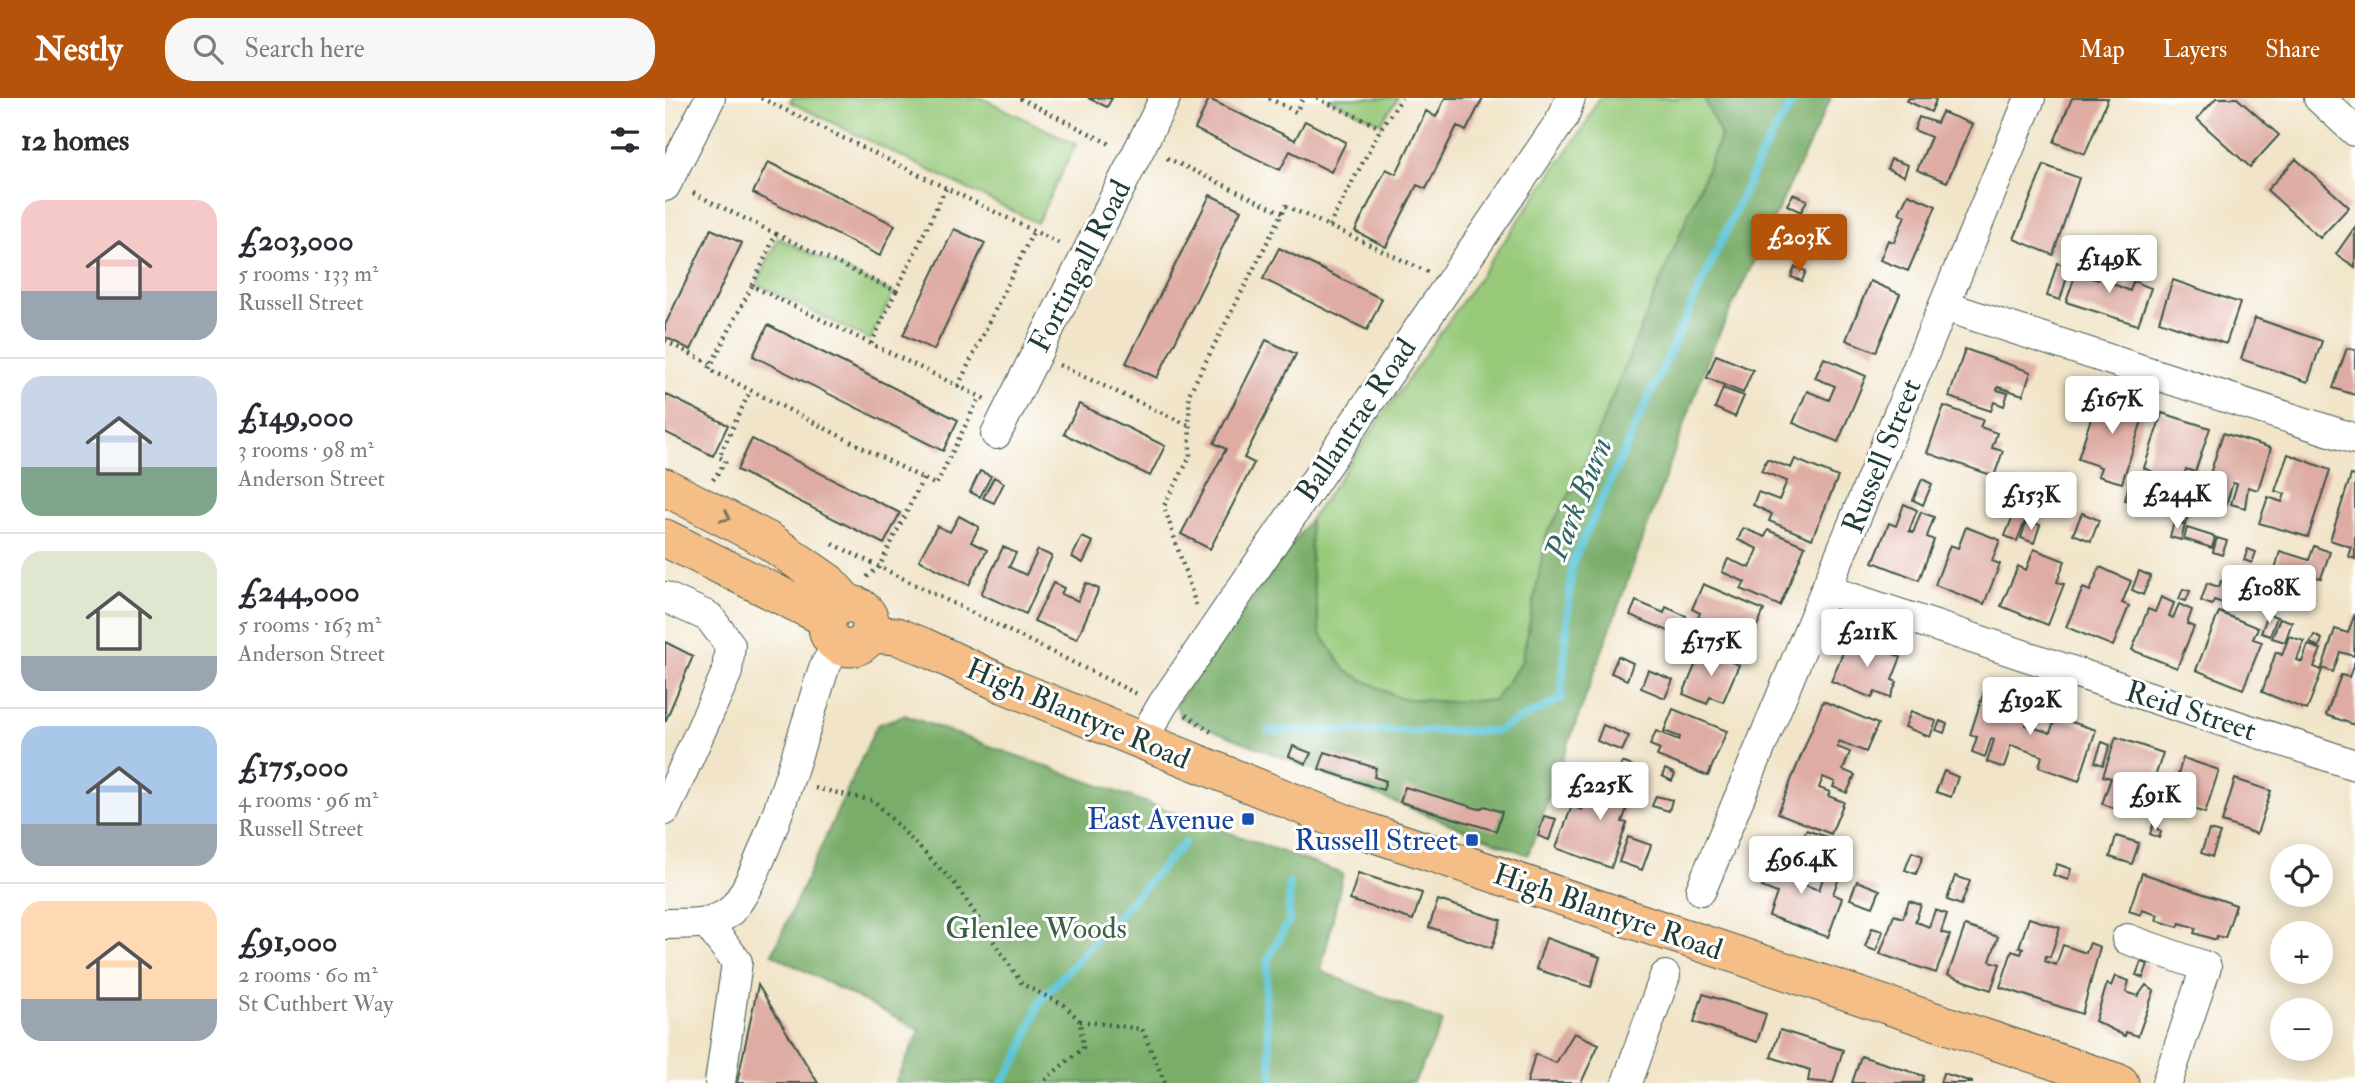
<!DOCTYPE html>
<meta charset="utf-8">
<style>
body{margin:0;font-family:"IM FELL Double Pica",serif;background:#f7f7f7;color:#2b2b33;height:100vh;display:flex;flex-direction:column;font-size:26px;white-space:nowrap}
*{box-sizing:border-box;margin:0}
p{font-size:23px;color:#7c7c81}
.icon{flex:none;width:38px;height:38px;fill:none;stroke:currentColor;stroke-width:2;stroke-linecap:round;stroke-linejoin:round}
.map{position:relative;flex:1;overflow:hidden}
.details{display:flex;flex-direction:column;background:#fff;width:665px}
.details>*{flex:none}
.controls{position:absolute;left:1605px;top:746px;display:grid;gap:14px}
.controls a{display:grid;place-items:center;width:63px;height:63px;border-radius:50%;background:#fff;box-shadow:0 4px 18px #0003;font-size:35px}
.price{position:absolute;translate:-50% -60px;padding:0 16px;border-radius:7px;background:#fff;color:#222;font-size:23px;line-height:46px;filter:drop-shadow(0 2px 4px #0008)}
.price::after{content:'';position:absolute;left:50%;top:42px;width:21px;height:16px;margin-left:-10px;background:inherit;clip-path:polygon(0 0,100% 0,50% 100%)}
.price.current{background:#b45309;color:#fff}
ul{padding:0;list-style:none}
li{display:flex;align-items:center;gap:21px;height:175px;padding:0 21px}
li+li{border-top:2px solid #e1e1e2}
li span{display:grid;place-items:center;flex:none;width:196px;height:140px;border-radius:21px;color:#555}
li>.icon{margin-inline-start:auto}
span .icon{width:84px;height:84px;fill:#fffc;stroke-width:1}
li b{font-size:30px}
h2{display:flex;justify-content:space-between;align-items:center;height:84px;padding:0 21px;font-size:30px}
header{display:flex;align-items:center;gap:42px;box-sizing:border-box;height:98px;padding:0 35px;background:#b45309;color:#fff}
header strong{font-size:33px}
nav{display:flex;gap:38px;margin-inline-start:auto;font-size:24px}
.search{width:490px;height:63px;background:#f7f7f7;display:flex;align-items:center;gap:18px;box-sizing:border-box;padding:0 24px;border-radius:28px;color:#7c7c81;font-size:26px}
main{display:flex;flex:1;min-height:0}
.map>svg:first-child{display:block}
.green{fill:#97c979;stroke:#5b8356;stroke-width:2}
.forest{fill:#79ad69;stroke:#4c754e;stroke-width:2}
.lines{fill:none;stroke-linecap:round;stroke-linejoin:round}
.stream{stroke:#5cc6d7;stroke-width:8}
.building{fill:#deaca3}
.minor-casing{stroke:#3e564a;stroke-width:32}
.major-casing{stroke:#3e564a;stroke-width:39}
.path{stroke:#3e564a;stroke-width:4.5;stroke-dasharray:2 5;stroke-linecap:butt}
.minor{stroke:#fff;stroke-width:30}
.major{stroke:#f6be87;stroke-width:37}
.oneway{stroke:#807759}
.transit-dot{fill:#1a4fb4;stroke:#fff;stroke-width:2.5}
.labels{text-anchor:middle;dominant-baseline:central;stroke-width:6;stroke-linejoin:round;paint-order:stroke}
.street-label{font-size:30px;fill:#1f3d34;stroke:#fff}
.transit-label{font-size:30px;fill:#164399;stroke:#fff;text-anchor:end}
.park-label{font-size:30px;fill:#3d6045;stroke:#fff}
.water-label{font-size:32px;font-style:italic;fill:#316665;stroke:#fff}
</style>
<header>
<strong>Nestly</strong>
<div class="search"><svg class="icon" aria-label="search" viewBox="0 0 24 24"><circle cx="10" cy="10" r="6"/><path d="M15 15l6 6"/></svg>Search here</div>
<nav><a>Map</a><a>Layers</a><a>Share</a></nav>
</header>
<main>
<section class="details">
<h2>12 homes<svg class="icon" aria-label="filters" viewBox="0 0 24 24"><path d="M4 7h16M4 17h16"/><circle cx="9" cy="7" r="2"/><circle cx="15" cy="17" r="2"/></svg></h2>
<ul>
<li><span style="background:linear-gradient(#f6c9c9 65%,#9aa5b1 0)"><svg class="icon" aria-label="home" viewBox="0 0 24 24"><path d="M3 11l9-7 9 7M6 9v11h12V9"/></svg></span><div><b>£203,000</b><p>5 rooms · 133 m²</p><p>Russell Street</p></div></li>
<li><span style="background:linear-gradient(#c9d6e8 65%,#7fa58c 0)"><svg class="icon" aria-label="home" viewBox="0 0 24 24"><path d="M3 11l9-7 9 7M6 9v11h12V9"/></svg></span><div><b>£149,000</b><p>3 rooms · 98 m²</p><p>Anderson Street</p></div></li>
<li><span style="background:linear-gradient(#dfe7d0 75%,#9aa5b1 0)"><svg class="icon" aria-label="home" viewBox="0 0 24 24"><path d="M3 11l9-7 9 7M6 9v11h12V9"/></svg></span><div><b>£244,000</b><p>5 rooms · 163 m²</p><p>Anderson Street</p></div></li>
<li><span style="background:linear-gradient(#a9c7e8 70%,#9aa5b1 0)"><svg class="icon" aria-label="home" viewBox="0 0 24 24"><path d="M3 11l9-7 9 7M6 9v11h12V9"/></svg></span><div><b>£175,000</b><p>4 rooms · 96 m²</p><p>Russell Street</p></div></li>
<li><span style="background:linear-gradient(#ffd9b3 70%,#9aa5b1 0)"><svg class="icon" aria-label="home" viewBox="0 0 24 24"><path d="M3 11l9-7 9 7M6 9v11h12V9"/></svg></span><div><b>£91,000</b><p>2 rooms · 60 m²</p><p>St Cuthbert Way</p></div></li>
</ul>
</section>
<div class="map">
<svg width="1690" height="985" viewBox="0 0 1690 985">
<rect width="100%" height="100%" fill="#fff"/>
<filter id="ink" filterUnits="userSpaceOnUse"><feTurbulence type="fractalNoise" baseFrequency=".0143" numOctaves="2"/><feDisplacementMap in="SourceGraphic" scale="14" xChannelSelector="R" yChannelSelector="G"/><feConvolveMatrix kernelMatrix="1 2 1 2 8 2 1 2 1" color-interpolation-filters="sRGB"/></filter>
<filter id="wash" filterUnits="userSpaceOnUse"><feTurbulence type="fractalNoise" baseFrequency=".00686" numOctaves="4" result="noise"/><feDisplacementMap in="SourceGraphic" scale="28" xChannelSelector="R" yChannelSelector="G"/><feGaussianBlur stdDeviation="1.57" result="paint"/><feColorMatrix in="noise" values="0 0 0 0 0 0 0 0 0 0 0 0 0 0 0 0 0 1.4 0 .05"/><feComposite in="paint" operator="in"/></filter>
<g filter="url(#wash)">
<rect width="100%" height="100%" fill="#f1e4c8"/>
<path class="green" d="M127,0H317L411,46L372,125L125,4Z
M662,0H733L716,25Z
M933,0H1039L1056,37L913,382L882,435L857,563L830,602L782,604L734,600L681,573L655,535L646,468L645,422L921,26Z
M113,140L228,195L205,242L92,186Z"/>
<path class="forest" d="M1039,0H1166L1046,253L863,757L515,619L511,606L645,422L646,468L655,535L681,573L734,600L782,604L830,602L857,563L882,435L913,382L1056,38Z
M239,617L678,776L656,873L778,924L749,985H230L255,932L107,856L212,627Z"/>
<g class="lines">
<path class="stream" d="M604,633H831L896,601L907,466L1097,55L1130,0
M337,985L355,957L375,903L519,745
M608,985L600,907L603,861L624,823V785"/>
</g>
<g id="blocks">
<path class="building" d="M423,0H447L442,9Z
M780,0H818L801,33L792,28L761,91L752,87L721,149L690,133L721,71L731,76L761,13L771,19Z
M1244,0H1268L1271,2L1266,14L1242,3Z
M1407,0H1443L1420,56L1389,44Z
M1551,0H1572L1614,37L1585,69L1532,21Z
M544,1L630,42L640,23L681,44L666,74L625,53L615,72L530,31Z
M1277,14L1307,26L1282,84L1252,72L1266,39L1249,32L1254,19L1272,25Z
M1226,61L1243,67L1239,78L1222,71Z
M1631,61L1684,109L1655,140L1602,92Z
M103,64L230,127L215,158L88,95Z
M1379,67L1414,80L1388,157L1349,141Z
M1128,96L1142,102L1136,114L1122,107Z
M1243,96L1271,108L1243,173L1215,162L1223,142L1229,144L1240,118L1234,115Z
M545,97L576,112L492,280L461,265Z
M1690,129V169L1671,156Z
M46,131L77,145L26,252L0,239V227Z
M289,131L320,145L269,252L238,237Z
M614,150L717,201L702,232L598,181Z
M1440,159L1456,164L1448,186L1465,193L1468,183L1486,190L1473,227L1401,204L1411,175L1433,182Z
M1392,165L1405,169L1395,202L1382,198Z
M1130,169L1141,173L1137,183L1126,179Z
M1508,182L1575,205L1561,246L1494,223Z
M1205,183L1235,196L1211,254L1181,242Z
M1590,220L1657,243L1643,284L1576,261Z
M103,227L293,322L278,353L88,258Z
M601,242L631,256L579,360L589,365L545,451L516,436L561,351L549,345Z
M1682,250L1690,252V297L1668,290Z
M1300,251L1366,274L1358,297L1333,289L1332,292L1343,295L1339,308L1329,304L1326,313L1284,299Z
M1051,257L1088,272L1078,295L1042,280Z
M1159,260L1201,278L1173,344L1128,325L1142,293L1164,302L1170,288L1150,280Z
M1412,289L1423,291L1422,299L1410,297Z
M1058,290L1079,298L1070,319L1050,310Z
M1434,295L1481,310L1457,385L1433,378L1436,369L1413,361Z
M0,296L63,327L48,358L0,334Z
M414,306L500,348L485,378L399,336Z
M1279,308L1318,322L1315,329L1332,335L1327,350L1338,353L1329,378L1262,355Z
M1497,315L1545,330L1530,374L1521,371L1513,395L1501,391V380L1479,370Z
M1558,335L1606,350L1593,392L1583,389L1580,410L1566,406L1572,386L1568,385L1561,407L1545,402L1553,379L1545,376Z
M87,341L235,415L219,446L72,372Z
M1623,356L1665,372L1643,439L1594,425L1603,399L1617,404L1620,396L1610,393Z
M1102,361L1126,370L1130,361L1173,379L1147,441L1104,423L1107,416L1088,407L1093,394L1114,402L1122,383L1096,373Z
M315,373L326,378L315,399L305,394Z
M1686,377L1690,378V461L1683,458L1686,449L1665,442Z
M1466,378L1478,382L1472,405L1460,402Z
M329,379L339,385L329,405L318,400Z
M1257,381L1267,386L1258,407L1248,402Z
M1379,387L1393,393L1391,401L1376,396Z
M1517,396L1528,400L1521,425L1509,421Z
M1239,406L1252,412L1244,433L1248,435L1256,414L1269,419L1262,439L1269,442L1254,482L1208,464L1224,425L1231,428Z
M1351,410L1363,415L1352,443L1340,438Z
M1417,415L1434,422L1426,443L1408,436Z
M294,418L314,429L306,444L322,452L304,487L254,462L272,428L285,434Z
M1362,422L1375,427L1369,445L1356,440Z
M1509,424L1520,427L1516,442L1505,439Z
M1301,429L1335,442L1327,463L1335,466L1319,506L1270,487L1285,447L1293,450Z
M1078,430L1100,439L1103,432L1140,448L1115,508L1076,491L1080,484L1057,474L1063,461L1085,470L1093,451L1073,442Z
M1522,430L1550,439L1547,450L1519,441Z
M417,439L428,444L418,465L407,459Z
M1552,440L1562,443L1557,457L1548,454Z
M1649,448L1665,454L1656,480L1650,479L1646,488L1638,485L1641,476L1637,483L1609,475L1615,453L1644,462Z
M338,449L351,455L344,469L361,477L373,452L387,458L361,516L316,496Z
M1369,451L1400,463L1392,484L1399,486L1383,527L1336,508L1353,468L1361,472Z
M1583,451L1591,454L1587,465L1579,462Z
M1435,469L1466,483L1457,505L1464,508L1448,548L1401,529L1418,490L1425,493Z
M1474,473L1486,478L1478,497L1467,492Z
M1597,474L1610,478L1606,489L1593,485Z
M1556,483L1568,487L1561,506L1549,502L1547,507L1536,503L1542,485L1554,489Z
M388,485L399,490L396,496L413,503L421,485L434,491L412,541L369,523Z
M1038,486L1099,512L1085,545L1054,532L1052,538L1029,528L1035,515L1027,511Z
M1518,491L1525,493L1521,503L1514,501Z
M1496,499L1509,505L1504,518L1508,520L1514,506L1527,512L1522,526L1529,529L1512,570L1467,552L1483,511L1490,514Z
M971,503L999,515L1001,509L1021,518L1013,537L965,517Z
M1554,514L1593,530L1588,541L1597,544L1578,591L1531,572Z
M1690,515L1689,558L1675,554L1668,574L1657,570L1670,531L1683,535Z
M1603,516L1612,519L1605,538L1596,535Z
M1615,520L1627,524L1620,544L1607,540Z
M1649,537L1657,541L1654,549L1645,545Z
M1185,538L1236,559L1227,582L1232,584L1225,600L1210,594L1207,600L1166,583Z
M1624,538L1639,543L1632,562L1637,564L1643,547L1656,551L1649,569L1657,572L1642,612L1597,594L1611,554L1617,557Z
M0,544L28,558L0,624Z
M1037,551L1074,567L1058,604L1045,599L1042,606L1018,596Z
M953,558L968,565L962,582L946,575Z
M1690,563V627L1661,617L1676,577L1684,579Z
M983,572L1008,582L1000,600L976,590Z
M1319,593L1367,608L1361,627L1385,635L1391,619L1431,632L1414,683L1374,669L1377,658L1346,647L1339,670L1322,664L1329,642L1326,641L1320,659L1307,654L1312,639L1305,637Z
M1158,603L1213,626L1201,654L1174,643L1172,649L1185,654L1178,672L1190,677L1182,695L1168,689L1170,684L1158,679L1154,690L1165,694L1163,698L1179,704L1166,736L1113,715Z
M1008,611L1062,633L1043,678L992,658L995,651L985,647L991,633L1014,642L1015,639L999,633Z
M1246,613L1271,623L1265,639L1240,629Z
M1275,623L1282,626L1279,635L1271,632Z
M938,627L964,638L957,653L932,643Z
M1451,639L1498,655L1485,694L1477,691L1468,717L1437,706L1446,680L1438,678Z
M1437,644L1445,647L1438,667L1430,664Z
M628,648L646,655L641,666L624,658Z
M660,654L711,670L709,679L721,683L718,692L654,671Z
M1518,660L1554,672L1540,715L1505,703Z
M957,664L976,671L957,724L962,725L946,770L891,750L907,708L917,712L921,701L941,708Z
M1000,671L1010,676L1007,683L997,678Z
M1279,673L1293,679L1286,699L1271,694Z
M1570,681L1606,693L1592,736L1557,724Z
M740,689L814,711L820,708L837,714L831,733L735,704Z
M991,698L1007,702L1004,713L987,708Z
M879,718L891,721L884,742L873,738Z
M1488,727L1496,734L1494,740L1485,736Z
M1141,732L1162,739L1155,760L1142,756L1146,746L1138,743Z
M1544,732L1555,735L1547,759L1536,755Z
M1451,738L1474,745L1467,766L1445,759Z
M963,739L986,747L977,772L954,764Z
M1109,754L1146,767L1140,787L1154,792L1160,775L1174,780L1168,796L1177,800L1163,839L1104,818L1112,795L1097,789Z
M1247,754L1258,758L1251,776L1240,772Z
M1392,766L1406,771L1403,782L1388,777Z
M693,775L757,795L748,822L685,802Z
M1477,775L1571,807L1560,840L1552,838L1551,842L1529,835L1531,830L1522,827L1515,825L1513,829L1491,822L1493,817L1477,812L1476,817L1464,813Z
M1290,778L1305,783L1296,807L1282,802Z
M1192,783L1215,792L1208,809L1185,801Z
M773,802L836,822L827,850L764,829Z
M1244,803L1256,807L1250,824L1257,826L1264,829L1270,812L1282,816L1276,834L1285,837L1271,875L1215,856L1229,817L1238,820Z
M1364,820L1395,830L1385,859L1381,858L1380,863L1391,867L1398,847L1421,855L1425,845L1435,849L1417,916L1335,889L1347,853L1356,856L1358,851L1354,849Z
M1300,828L1333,839L1325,863L1335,866L1326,892L1283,877Z
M1207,830L1218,833L1211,853L1200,849Z
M881,840L935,859L926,889L871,871Z
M1476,864L1483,866L1478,880L1471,877Z
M1450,878L1464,883L1461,894L1473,898L1481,887L1489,893L1473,938L1461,934L1460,938L1430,923L1442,886L1446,888Z
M93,887L153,985H72Z
M1038,896L1101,916L1092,944L1029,924Z
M1115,932L1178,952L1168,985L1143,983L1145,972L1106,959Z
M909,935L934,946L916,985H862L870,956L891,965Z
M1196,958L1259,978L1257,985H1187Z
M1278,975L1307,984V985H1275Z"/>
</g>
</g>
<g filter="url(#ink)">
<use href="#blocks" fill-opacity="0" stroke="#3e564a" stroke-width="2"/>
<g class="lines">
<defs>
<path id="minor" d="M1654,0L1690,33
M0,88L45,0
M1279,208L1690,341
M331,336L500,0
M1162,492L1690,667
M0,499L44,519L65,547L62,574L0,712
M476,644L498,606L899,18L905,0
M1036,792L1365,0
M42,825L72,864L55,985
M0,826C21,825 45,828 63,815C95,792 144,616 159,570L172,547
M1462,841L1541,869L1502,985
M962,985L1000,878"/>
<path id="major" d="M0,389L104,443L163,484L183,506
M0,440L163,521
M162 528a22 22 0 1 1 44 0a22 22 0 1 1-44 0Z
M204,536L232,538L257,548L340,587L695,731L1455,985"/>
</defs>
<use href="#minor" class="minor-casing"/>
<use href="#major" class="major-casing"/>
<path class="path" d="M96,0L398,147
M355,0L447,47
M604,0L631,14L638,0
M652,0L716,30
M502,60L618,115
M28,95L111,136L87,188L320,301
M664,128L716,30L737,0
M111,136L231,193L206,246
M87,188L44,271L271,387L315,298
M231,193L281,90
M0,243L46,266
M394,267L523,327
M293,288L369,132
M48,382L61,363L54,359L85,293
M168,446L474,597
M202,479L214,469L258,381
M531,507L499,408L525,359L524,296L621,108L763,174
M521,617L548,635
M150,690L209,703L291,787L357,886L399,907L415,923L418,950L376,985
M415,923L477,931L500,985"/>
<use href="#minor" class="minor"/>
<use href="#major" class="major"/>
</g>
<defs><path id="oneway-chevron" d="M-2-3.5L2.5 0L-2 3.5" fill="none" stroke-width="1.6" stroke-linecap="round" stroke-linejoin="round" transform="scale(1.75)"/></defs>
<use class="oneway" href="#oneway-chevron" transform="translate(61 419) rotate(26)"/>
</g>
<g class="transit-dot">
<rect x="576" y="714" width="14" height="14" rx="3.5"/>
<rect x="800" y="735" width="14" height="14" rx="3.5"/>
</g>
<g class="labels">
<g class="street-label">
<text transform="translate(415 168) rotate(-63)">Fortingall Road</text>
<text transform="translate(691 322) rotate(-56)">Ballantrae Road</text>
<text transform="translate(1217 358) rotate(-68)">Russell Street</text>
<text transform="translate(1526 613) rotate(18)">Reid Street</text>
<text transform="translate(413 616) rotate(23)">High Blantyre Road</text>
<text transform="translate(943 814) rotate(19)">High Blantyre Road</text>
</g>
<g class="transit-label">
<text x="569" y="721">East Avenue</text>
<text x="793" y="742">Russell Street</text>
</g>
<g class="park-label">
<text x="371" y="830">Glenlee Woods</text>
</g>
<g class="water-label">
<text transform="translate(914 401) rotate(-68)">Park Burn</text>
</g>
</g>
</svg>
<div class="controls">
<a><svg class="icon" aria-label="locate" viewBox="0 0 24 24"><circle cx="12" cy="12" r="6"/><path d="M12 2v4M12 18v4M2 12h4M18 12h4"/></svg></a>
<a>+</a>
<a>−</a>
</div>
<b class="price current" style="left:1134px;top:176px">£203K</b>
<b class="price" style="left:1444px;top:197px">£149K</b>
<b class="price" style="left:1447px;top:338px">£167K</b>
<b class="price" style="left:1512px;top:433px">£244K</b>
<b class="price" style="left:1366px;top:434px">£153K</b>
<b class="price" style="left:1604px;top:527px">£108K</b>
<b class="price" style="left:1202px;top:571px">£211K</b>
<b class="price" style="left:1046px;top:580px">£175K</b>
<b class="price" style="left:1365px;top:639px">£192K</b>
<b class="price" style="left:935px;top:724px">£225K</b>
<b class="price" style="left:1490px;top:734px">£91K</b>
<b class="price" style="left:1136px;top:798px">£96.4K</b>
</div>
</main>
